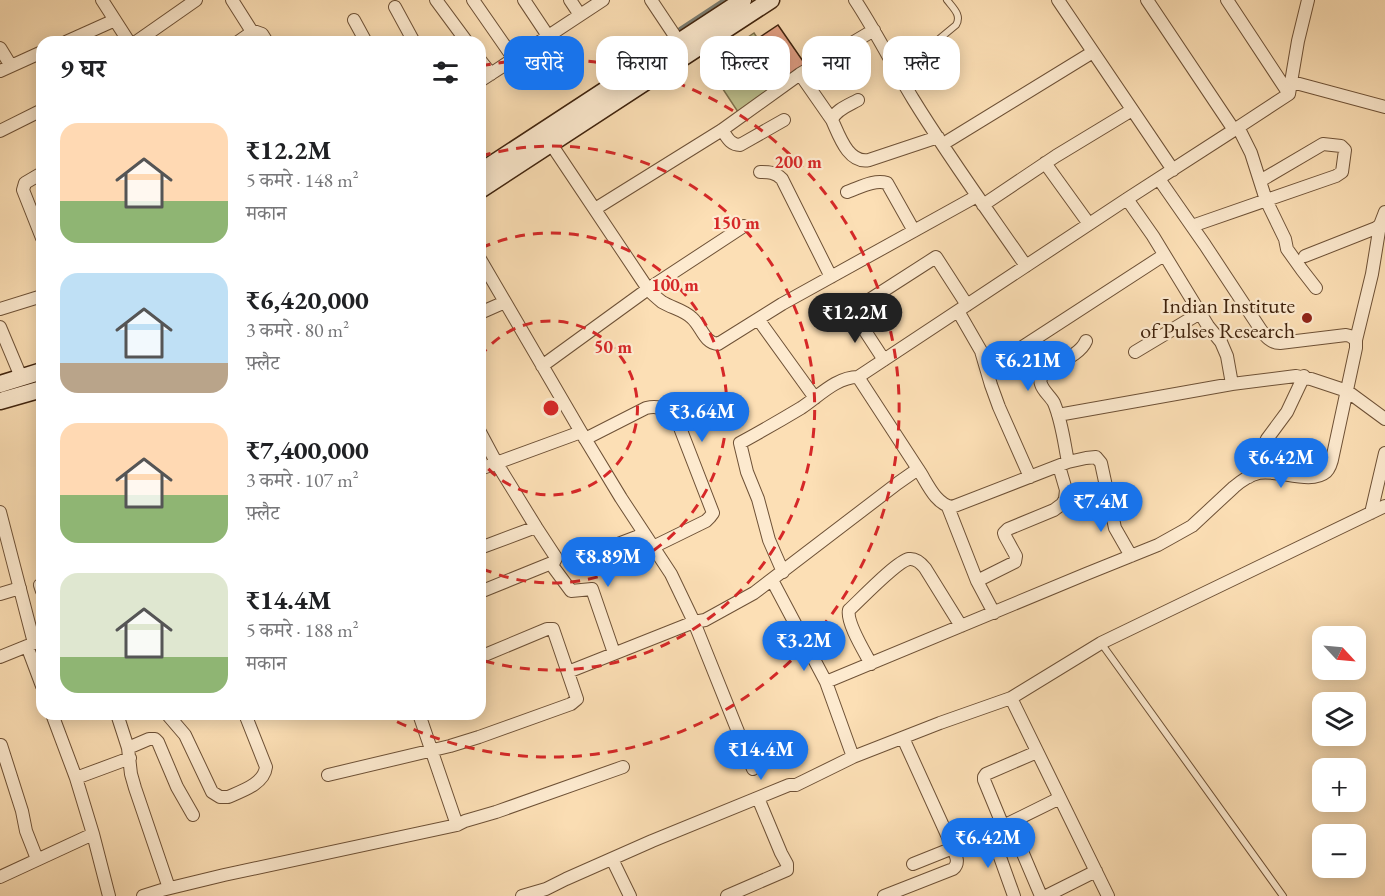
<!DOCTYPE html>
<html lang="hi">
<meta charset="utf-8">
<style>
body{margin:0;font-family:"EB Garamond","Noto Serif Devanagari",serif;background:#f2f2f2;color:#202124;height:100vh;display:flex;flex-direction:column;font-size:22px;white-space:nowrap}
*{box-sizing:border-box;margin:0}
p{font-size:20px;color:#757577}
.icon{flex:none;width:33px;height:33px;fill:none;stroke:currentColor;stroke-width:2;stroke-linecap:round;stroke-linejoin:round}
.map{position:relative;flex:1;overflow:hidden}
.details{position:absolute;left:36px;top:36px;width:450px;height:684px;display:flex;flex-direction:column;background:#fff;border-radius:18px;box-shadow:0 3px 15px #0003}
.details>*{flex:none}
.hud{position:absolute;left:504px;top:36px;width:570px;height:54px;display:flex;gap:12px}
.needle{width:39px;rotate:116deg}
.buttons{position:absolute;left:1312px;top:626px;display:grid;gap:12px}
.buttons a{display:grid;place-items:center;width:54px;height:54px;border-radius:12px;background:#fff;box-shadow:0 3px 15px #0003;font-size:30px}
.price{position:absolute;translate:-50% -51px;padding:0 14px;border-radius:21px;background:#1a73e8;color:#fff;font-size:20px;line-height:39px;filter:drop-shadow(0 2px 3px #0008)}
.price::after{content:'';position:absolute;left:50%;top:36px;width:18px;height:14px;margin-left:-9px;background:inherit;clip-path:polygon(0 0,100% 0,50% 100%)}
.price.current{background:#222;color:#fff}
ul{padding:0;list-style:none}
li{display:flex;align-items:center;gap:18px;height:150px;padding:0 24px}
li span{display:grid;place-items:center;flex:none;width:168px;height:120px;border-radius:18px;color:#555}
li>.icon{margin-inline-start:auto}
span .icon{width:72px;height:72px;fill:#fffc;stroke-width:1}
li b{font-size:26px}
h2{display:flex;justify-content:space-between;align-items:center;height:72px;padding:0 24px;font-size:26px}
.chip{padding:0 21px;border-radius:18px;background:#fff;box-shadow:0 3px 15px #0003;font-size:21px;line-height:54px}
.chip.current{background:#1a73e8;color:#fff}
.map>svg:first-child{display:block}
.green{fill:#c1c18c;stroke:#80724c;stroke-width:1.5}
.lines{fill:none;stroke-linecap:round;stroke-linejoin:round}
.stream{stroke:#7a7d73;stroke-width:4}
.building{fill:#e8a386;stroke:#3f220c;stroke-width:1.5}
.lane-casing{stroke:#6e5136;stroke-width:8}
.street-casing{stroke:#6e5136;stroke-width:14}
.secondary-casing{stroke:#3f220c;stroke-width:19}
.lane{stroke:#fdeacf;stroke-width:6}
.street{stroke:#fdeacf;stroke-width:12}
.secondary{stroke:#fdeacf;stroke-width:16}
.ring{fill:none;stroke:#d62828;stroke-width:3;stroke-dasharray:10 8}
.poi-dot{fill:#8f2418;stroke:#fdeacf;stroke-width:2}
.labels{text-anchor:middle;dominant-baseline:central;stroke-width:4.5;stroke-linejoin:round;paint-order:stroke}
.poi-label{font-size:22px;fill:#3f220c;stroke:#fdeacf;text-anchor:end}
.centre{fill:#d62828;stroke:#fdeacf;stroke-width:3}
.ring-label{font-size:18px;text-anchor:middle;font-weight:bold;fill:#d62828;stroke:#fdeacf;stroke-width:4.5;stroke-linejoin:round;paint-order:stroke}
</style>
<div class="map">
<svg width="1385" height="896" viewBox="0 0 1385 896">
<rect width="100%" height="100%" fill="#fcdfb5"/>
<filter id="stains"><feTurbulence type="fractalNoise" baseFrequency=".00333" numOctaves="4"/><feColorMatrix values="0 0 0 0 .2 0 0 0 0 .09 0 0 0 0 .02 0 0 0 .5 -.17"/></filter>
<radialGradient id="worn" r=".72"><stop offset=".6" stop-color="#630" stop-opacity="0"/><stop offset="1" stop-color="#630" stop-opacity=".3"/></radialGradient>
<path class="green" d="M754,33L785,80L738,112L707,65Z"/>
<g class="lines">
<path class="stream" d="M680,29L724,0"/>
</g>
<path class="building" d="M778,25L805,64L783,79L757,39Z"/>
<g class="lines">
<defs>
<path id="lane" d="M898,73L956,25C962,15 953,8 947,0
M1101,643L1283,896"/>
<path id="street" d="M102,0L129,42
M232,0L251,30L248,35L238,42
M436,0L467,42
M473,0L514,59
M524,0L548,36
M570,0L580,15
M651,0L679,42
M855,0C876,32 893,66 913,99C948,156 988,211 1026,266
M1058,0L1173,170
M1147,0L1234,130L1289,94L1298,41L1308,0
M1227,0L1289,94
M395,7L414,42
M354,20L366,42
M251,30L262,34L267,42
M66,42L115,20
M136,42L196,0
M0,48L11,66
M480,60L491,74
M0,71L42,52
M800,74L832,120
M480,81L603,0
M1292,82L1385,107
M858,100C849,105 835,110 832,120C839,135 848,164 869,160L938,137
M1238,127L1251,153L1266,200L1285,239L1287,249L1302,270L1316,288
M722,130C727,137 730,145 740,145L784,120
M0,131L42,110
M551,144L648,289C652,294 657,298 662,302C672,308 684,310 692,318C702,327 704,343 718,344L782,304L977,196
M943,144L1093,52
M1045,163L1089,224
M760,172C769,172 775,172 782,179L831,277
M42,173L25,183L23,190L42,238
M847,192C859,188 874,179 887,183L914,231
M1127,199L1153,236L1208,326L1221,342L1227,356L1232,384
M983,205L1056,156L1132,110
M595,209L722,130L800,74L874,30
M1192,226L1336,176L1342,172L1345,150L1341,146L1323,144L1260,181
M1305,256L1376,228L1380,225L1385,212
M480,259L581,432L621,498L671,574L694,622L753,769
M0,309L42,296
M958,311L981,351L991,385L999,407L1030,477
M480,313L505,302
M758,319L815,398
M0,327L21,377
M1356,340L1372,274L1380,225
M1135,352L1200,313
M884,360L852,311L936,257L967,305
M542,366L648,289L744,226
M987,370L1164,255
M858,377L1127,199L1234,130
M1058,415L1232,384L1296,376L1311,379L1347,391L1385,419
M480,432L496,462L536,527L480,548
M585,439L646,408C659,405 669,409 677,420L713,513L710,517L706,521L653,547
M1068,462C1064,442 1062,422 1054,403C1051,397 1043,391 1041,384C1038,377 1048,370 1053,366C1064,360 1081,353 1086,341
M480,469L581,432
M918,469C927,482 935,504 952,507L1068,462L1086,458L1096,457L1101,463L1115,528L1131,556
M1249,477L1267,439L1287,412L1304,376
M948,507L977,581L994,613
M0,512L34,643
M1371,513L1385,453
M589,555L644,534
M551,564L571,591L592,589L614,653
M772,580L826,682L853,757
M977,581L1015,562L1016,556L1005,536L1004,533L1008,529L1054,510L1062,504L1065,499L1066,490L1059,466
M42,584L40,585L42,591
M480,592L554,562L556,558L555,556L536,527
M0,594L20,588
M27,646L42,686
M0,657L42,640
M871,664C864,651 846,622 849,610C860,600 897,561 909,559C916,558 921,563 925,568L961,626
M568,672L694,622L705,620L754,593L898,483L918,469L858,377C836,377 818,397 801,408C781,420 760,432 740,443L747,472L758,499L769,540L783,572
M826,682L1086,574L1158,545L1192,526L1234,487C1241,481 1250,475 1259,473C1277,469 1311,485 1326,472C1330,468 1332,461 1333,455L1356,348V340L1350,336L1346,335L1280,343C1271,343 1266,337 1261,330L1205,245L1159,179
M52,714L76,778L93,834L109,896
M117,714L128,748L131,774L135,788L169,888
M167,714L185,735L212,792L220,797H228C242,791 264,784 266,767L245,714
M419,714L457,825
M903,738L953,848L913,864
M1,745L22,811L26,831L37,859
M128,748L149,739H155L158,742L177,787L193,815
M328,775L450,746L479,737L571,704L577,699L553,629H547L480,657
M76,778L130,758
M1010,823L1041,896
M1003,826L984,780V777L986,774L1037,752
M991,832L1014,896
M612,859L630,896
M0,877L93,834
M143,896L162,890L224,875L457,825L465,821L496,812L623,767
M522,896L546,889L566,879L652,841L789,785H796L853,757L940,723L1011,698
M727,896L787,870V864L781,853L758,798
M884,896L953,869C960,863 956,856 953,848L984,832L989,831L991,832L1060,798
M1046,896L1096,871
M1108,896L1011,698L1101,643L1385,506"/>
<path id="secondary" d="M480,172L743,0
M480,190L771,0
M0,384L42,371
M0,401L42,389"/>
</defs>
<use href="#lane" class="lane-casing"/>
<use href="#street" class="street-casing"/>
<use href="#secondary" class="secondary-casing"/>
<use href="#lane" class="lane"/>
<use href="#street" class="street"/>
<use href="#secondary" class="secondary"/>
</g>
<g class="ring">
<path d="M480 357A87 87 0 1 1 480 459"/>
<path d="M481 248A175 175 0 1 1 481 568"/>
<path d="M481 156A262 262 0 1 1 481 660"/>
<path d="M481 66A349 349 0 1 1 384 715"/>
</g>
<circle class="poi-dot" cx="1307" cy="318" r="6"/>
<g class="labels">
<g class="poi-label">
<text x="1295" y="305">Indian Institute<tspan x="1295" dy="25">of Pulses Research</tspan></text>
</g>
</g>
<circle cx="551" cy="408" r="9" class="centre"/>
<g class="ring-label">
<text x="798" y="168">200 m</text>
<text x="736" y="229">150 m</text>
<text x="675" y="291">100 m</text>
<text x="613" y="353">50 m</text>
</g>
<rect width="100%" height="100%" filter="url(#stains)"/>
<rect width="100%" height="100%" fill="url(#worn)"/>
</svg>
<div class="buttons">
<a><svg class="needle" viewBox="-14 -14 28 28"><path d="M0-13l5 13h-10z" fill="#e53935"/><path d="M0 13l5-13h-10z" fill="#757577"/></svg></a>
<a><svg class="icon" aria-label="layers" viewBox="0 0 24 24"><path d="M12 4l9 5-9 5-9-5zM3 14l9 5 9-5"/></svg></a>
<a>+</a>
<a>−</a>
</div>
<b class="price current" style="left:855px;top:344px">₹12.2M</b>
<b class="price" style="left:1028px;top:392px">₹6.21M</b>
<b class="price" style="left:702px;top:443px">₹3.64M</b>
<b class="price" style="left:1281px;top:489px">₹6.42M</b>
<b class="price" style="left:1101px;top:533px">₹7.4M</b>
<b class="price" style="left:608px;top:588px">₹8.89M</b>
<b class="price" style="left:804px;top:672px">₹3.2M</b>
<b class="price" style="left:761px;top:781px">₹14.4M</b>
<b class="price" style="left:988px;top:869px">₹6.42M</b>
<div class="hud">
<a class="chip current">खरीदें</a>
<a class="chip">किराया</a>
<a class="chip">फ़िल्टर</a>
<a class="chip">नया</a>
<a class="chip">फ़्लैट</a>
</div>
<section class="details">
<h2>9 घर<svg class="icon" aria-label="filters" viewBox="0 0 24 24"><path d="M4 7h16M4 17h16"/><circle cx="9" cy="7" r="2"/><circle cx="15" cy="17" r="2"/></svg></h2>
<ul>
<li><span style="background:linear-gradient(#ffd9b3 65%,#8fb573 0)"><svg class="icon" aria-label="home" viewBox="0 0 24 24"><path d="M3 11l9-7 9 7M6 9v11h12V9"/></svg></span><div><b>₹12.2M</b><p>5 कमरे · 148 m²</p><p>मकान</p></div></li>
<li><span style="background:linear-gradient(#bfe0f5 75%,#b9a48a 0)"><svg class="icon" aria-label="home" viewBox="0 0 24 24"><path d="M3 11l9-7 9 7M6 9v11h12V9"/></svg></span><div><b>₹6,420,000</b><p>3 कमरे · 80 m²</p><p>फ़्लैट</p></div></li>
<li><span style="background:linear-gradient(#ffd9b3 60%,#8fb573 0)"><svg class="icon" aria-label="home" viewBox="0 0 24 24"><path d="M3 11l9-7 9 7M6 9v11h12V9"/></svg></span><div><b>₹7,400,000</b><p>3 कमरे · 107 m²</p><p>फ़्लैट</p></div></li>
<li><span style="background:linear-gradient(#dfe7d0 70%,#8fb573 0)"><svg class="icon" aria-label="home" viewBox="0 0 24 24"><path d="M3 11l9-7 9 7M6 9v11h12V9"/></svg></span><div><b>₹14.4M</b><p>5 कमरे · 188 m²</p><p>मकान</p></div></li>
</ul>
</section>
</div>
